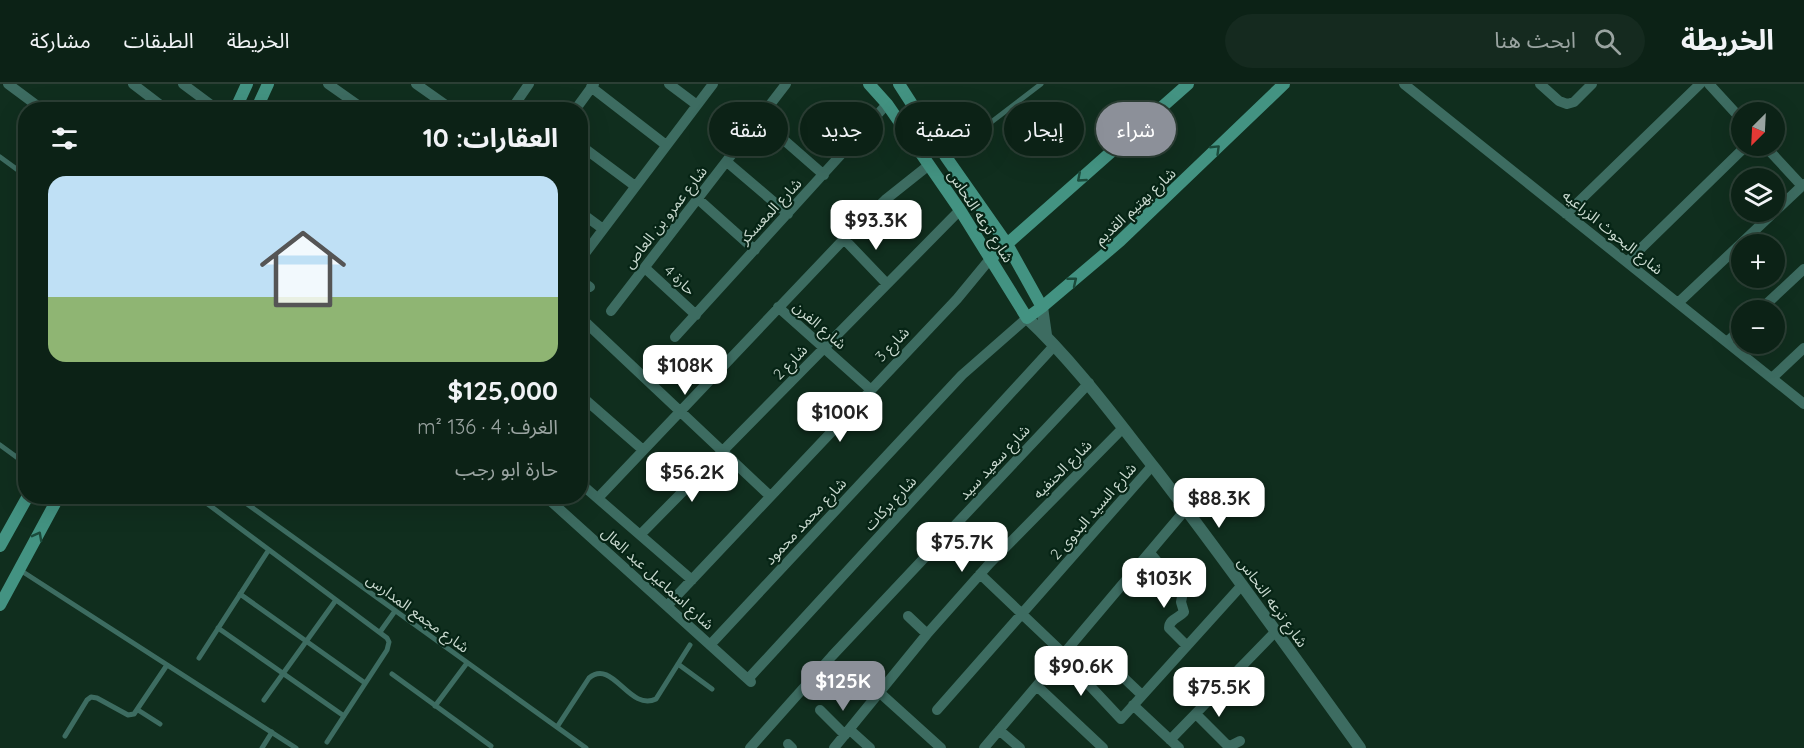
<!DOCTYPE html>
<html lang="ar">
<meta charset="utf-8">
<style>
body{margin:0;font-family:Quicksand,"Noto Sans Arabic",sans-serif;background:#152a1f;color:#f1f3f6;direction:rtl;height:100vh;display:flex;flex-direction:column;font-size:22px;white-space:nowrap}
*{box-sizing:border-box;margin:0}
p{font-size:20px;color:#9aa4a1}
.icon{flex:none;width:33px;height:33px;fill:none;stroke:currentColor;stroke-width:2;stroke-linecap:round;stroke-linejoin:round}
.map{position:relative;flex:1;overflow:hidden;direction:ltr}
.side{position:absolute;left:18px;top:18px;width:570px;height:402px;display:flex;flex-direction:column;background:#0c2216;border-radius:24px;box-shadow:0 6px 24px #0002,0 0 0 2px #2c3f35;direction:rtl}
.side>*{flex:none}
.top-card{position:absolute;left:606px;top:18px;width:570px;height:54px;direction:rtl;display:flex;gap:12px}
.needle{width:39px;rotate:204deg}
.buttons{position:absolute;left:1731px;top:18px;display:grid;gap:12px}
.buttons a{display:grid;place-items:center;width:54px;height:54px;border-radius:50%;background:#0c2216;box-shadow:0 6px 24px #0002,0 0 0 2px #2c3f35;font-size:30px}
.price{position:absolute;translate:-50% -51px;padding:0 14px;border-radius:12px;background:#fff;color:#222;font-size:20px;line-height:39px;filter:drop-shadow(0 2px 3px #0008)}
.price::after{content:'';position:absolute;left:50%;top:36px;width:18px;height:14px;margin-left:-9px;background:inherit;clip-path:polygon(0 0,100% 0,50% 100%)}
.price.current{background:#8c9099;color:#fff}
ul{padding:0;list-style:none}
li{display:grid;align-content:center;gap:12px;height:318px;padding:0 30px}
li span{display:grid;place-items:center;height:186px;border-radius:18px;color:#555}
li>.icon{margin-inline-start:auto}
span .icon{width:108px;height:108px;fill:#fffc;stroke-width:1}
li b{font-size:26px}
h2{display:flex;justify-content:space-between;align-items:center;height:72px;padding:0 30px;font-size:26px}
.chip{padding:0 21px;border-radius:27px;background:#0c2216;box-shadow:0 6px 24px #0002,0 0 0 2px #2c3f35;font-size:21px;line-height:54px}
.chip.current{background:#8c9099;color:#fff}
header{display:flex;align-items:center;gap:36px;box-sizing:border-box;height:84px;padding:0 30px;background:#0c2216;border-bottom:2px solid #2c3f35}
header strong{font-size:28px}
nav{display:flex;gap:33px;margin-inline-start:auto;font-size:21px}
.search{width:420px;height:54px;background:#152a1f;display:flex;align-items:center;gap:15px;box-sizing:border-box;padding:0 21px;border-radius:33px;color:#9aa4a1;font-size:22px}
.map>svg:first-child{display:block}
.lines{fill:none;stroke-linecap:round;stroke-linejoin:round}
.service{stroke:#3d6c61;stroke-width:5}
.minor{stroke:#3d6c61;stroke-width:10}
.tertiary{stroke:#3d6c61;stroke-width:12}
.secondary{stroke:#439382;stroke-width:12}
.oneway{stroke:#1b4b3b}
.labels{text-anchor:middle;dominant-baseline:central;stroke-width:4.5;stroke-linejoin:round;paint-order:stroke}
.street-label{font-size:15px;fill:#c9d9cf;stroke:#062415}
</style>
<header>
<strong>الخريطة</strong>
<div class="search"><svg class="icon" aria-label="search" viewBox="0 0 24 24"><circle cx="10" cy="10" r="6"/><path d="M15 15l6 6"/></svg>ابحث هنا</div>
<nav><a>الخريطة</a><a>الطبقات</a><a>مشاركة</a></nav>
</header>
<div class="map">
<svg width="1804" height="664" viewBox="0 0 1804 664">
<rect width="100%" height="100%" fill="#102e1e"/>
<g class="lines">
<path class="service" d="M947,72L1041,0
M0,73L26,92
M0,361L26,380
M197,412L387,554L389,558L387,566L327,658
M236,412L586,664
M20,486L296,664
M240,510L365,599
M218,544L344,632
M380,548L395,527
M199,574L268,467
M678,580L712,605
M392,590L491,662
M264,616L336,516
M435,622L467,579
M138,626L160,640
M557,643L589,594C613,574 629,628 656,615L690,561
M65,652L87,616L91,613L97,614L128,631L134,630L167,581
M262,664L272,648"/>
<path class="minor" d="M8,0L43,26
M133,0L167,26
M183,0L218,26
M328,0L365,26
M416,0L453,26
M669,0L697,21
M1404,0L1804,320
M1540,0L1559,17L1567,20L1574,18L1592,0
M1709,0L1742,36
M591,3L666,61
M511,26L529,0
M575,26L594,0
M760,35L824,91
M580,61L635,102
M1765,62L1802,102
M727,78L788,130
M698,115L755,166
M580,128L603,145
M1566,130L1700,0
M844,155L887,200
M580,176L713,0
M1627,178L1746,62
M645,184L696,231
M580,196L590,203
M1678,219L1804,100
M778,223L870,305
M1760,226L1804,185
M611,227L786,0
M580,233L770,412
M675,253L887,20
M1727,258L1742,244
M1772,294L1804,264
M580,311L643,366
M580,399L692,496
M545,412L751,598
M598,414L844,155L885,116L929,81
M640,451L960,126
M1150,469L1183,508L1181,518L1184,528C1179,534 1169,535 1169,544L1187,562
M980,490L1064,570
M667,522L957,215L990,175
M908,532L927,550
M710,561L962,291L1027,234
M1062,572L1121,635L1242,501
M851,590L876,612
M1122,592L1142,611
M748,595L1054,262
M1037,602L1103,664
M879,608L941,664
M1133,621L1179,664
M820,626L845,651
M937,626L1152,382
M1196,630L1227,661L1230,662L1240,657
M850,646L870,664
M999,646L1020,664
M1170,656L1276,547
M788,660L792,664
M750,664L832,572L1089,299
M834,664L927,550L990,479L1123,344
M984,664L1186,425"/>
<path class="tertiary" d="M1042,223L1046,251
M1027,234C1075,279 1115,334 1156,386C1226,477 1293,571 1360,664"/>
<path class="secondary" d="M869,0L887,20L960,126L1027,234L1042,223L1120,157L1284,0
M899,0L946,73L1007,160L1042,223
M235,26L247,0
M256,26L268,0
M990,175L1188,0
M0,462L28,412
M0,521L59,412"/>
</g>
<defs><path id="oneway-chevron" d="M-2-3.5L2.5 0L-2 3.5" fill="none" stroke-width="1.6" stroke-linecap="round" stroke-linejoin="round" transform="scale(1.5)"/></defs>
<g class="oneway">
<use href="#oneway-chevron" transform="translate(1216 65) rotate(-44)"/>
<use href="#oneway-chevron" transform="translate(1081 94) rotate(139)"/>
<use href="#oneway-chevron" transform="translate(1073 197) rotate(-39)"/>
<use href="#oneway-chevron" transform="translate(38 452) rotate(-62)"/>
</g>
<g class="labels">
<g class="street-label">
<text transform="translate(1135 122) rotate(-43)">شارع بهتيم القديم</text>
<text transform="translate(770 127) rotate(-47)">شارع المعسكر</text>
<text transform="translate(981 132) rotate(57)">شارع ترعه النحاس</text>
<text transform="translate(665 133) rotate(-52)">شارع عمرو بن العاص</text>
<text transform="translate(1613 148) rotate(39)">شارع البحوث الزراعيه</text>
<text transform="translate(680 196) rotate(43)">حارة 4</text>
<text transform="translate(820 241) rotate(41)">شارع الفرن</text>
<text transform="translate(892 260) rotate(-46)">شارع 3</text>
<text transform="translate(790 278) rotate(-46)">شارع 2</text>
<text transform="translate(994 378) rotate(-47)">شارع سعيد سيد</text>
<text transform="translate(1062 385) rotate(-45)">شارع الحنفيه</text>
<text transform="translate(890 419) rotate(-47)">شارع بركات</text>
<text transform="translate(1093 427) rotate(-49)">شارع السيد البدوى 2</text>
<text transform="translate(805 437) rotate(-47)">شارع محمد محمود</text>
<text transform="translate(658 494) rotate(42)">شارع اسماعيل عبد العال</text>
<text transform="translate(1273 518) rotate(54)">شارع ترعه النحاس</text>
<text transform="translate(418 529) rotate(36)">شارع مجمع المدارس</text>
</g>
</g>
</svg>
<div class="buttons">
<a><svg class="needle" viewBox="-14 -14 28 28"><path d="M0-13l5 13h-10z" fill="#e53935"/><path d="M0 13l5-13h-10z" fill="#9aa4a1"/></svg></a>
<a><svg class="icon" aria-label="layers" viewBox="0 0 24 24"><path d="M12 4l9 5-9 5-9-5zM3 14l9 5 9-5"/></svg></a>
<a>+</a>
<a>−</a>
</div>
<b class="price" style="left:876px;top:167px">$93.3K</b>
<b class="price" style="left:685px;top:312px">$108K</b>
<b class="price" style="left:840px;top:359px">$100K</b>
<b class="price" style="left:692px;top:419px">$56.2K</b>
<b class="price" style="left:1219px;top:445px">$88.3K</b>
<b class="price" style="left:962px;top:489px">$75.7K</b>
<b class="price" style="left:1164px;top:525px">$103K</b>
<b class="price" style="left:1081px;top:613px">$90.6K</b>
<b class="price current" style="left:843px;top:628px">$125K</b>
<b class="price" style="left:1219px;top:634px">$75.5K</b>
<div class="top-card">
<a class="chip current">شراء</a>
<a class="chip">إيجار</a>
<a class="chip">تصفية</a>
<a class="chip">جديد</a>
<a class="chip">شقة</a>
</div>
<section class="side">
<h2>العقارات: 10<svg class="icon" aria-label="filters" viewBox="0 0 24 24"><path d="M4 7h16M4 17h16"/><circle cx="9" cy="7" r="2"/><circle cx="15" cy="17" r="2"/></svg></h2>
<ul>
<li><span style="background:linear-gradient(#bfe0f5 65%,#8fb573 0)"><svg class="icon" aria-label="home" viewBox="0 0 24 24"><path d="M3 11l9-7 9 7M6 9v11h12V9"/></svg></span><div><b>$125,000</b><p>الغرف: 4 · 136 m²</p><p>حارة ابو رجب</p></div></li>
</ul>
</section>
</div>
